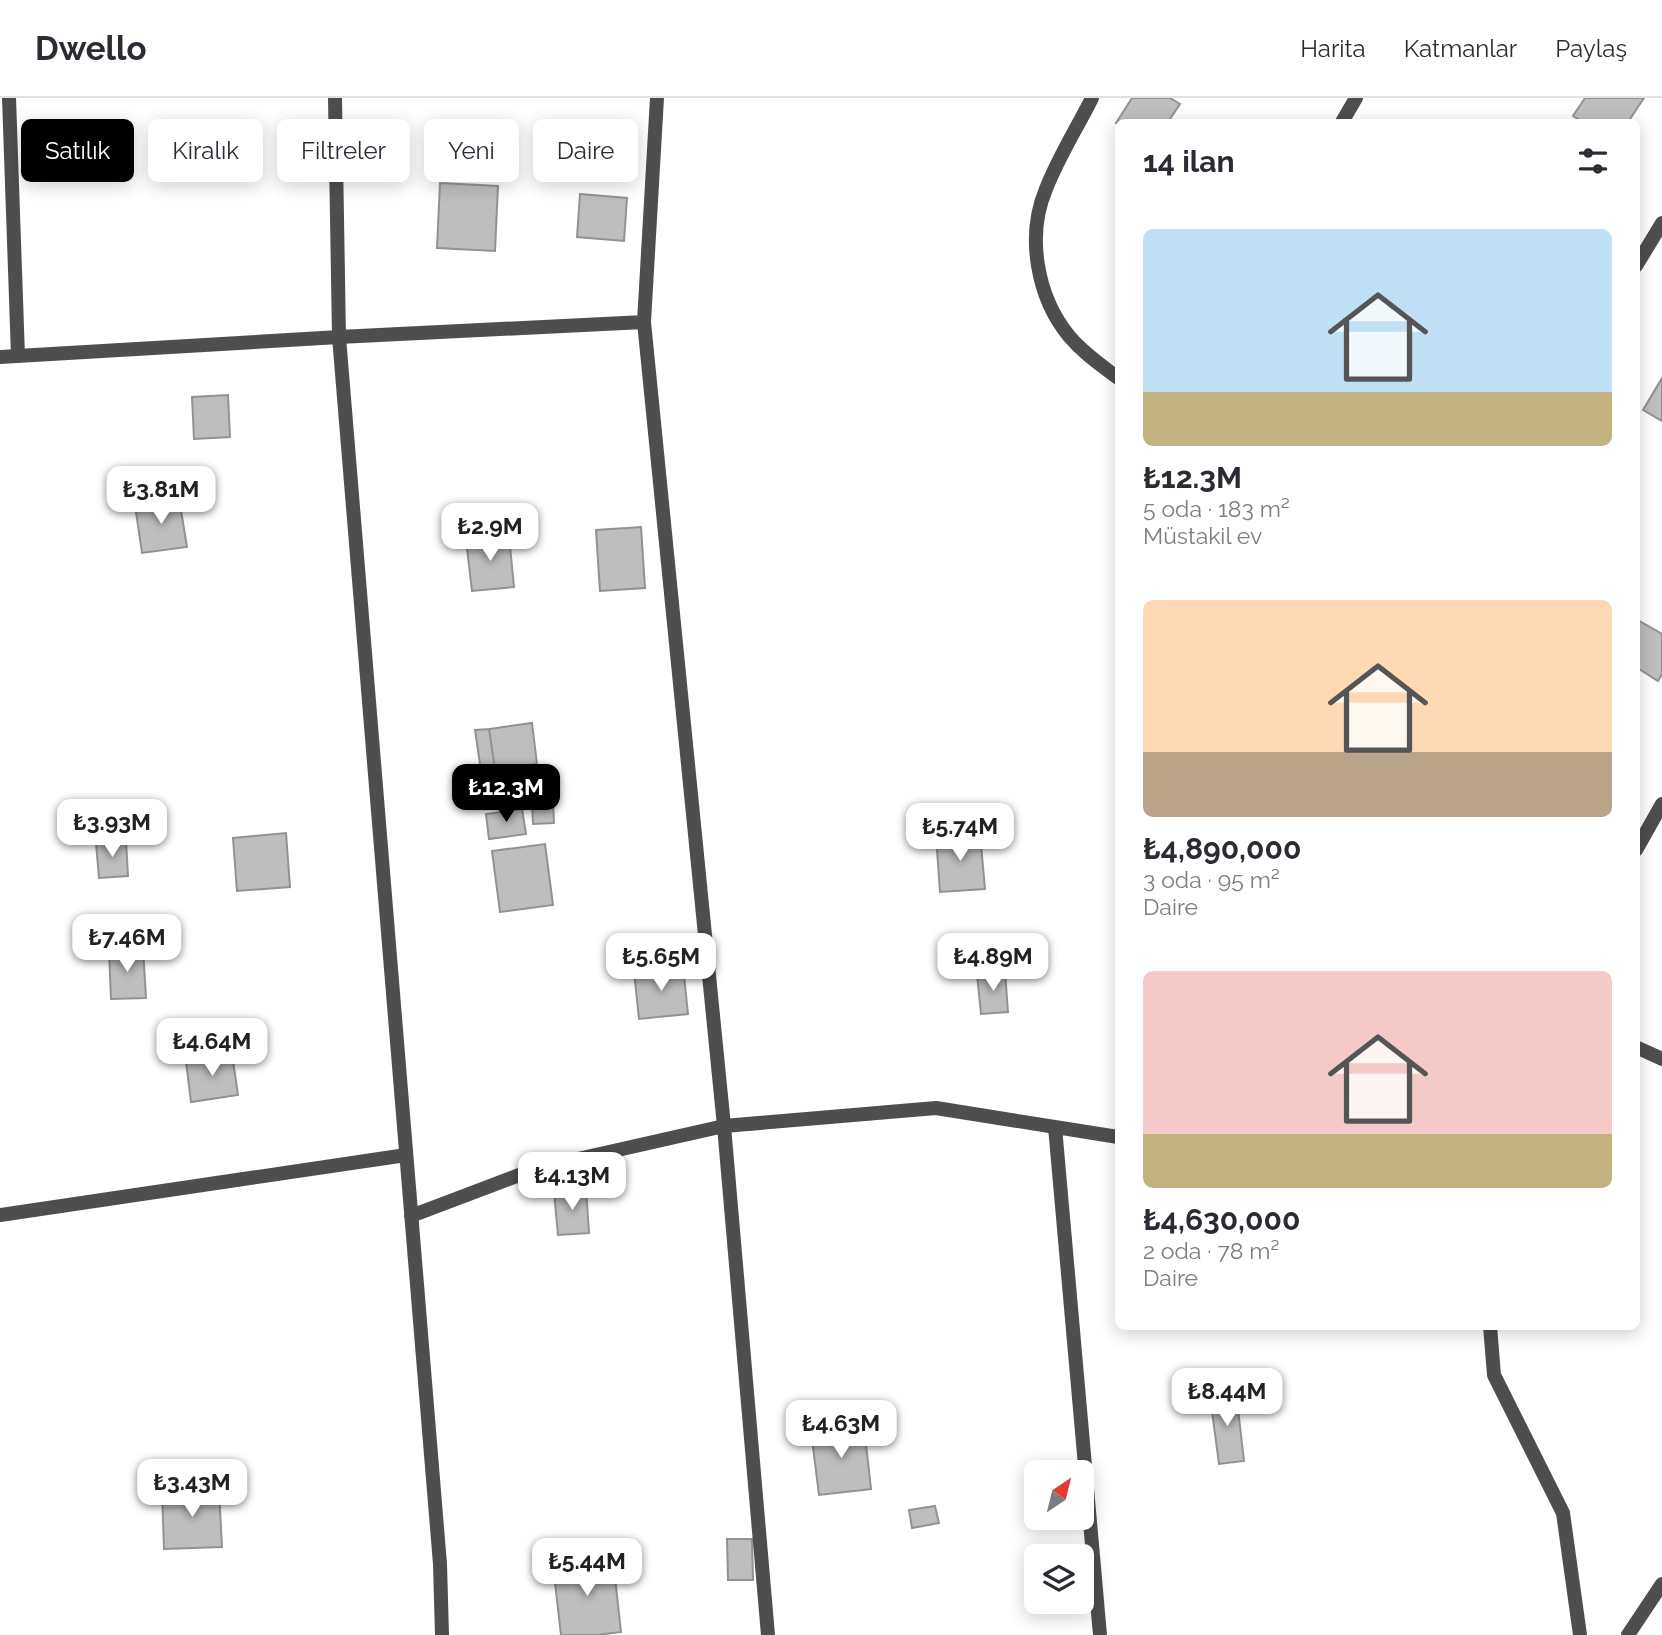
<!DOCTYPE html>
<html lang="tr">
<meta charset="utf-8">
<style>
body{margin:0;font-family:Raleway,sans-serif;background:#f2f2f3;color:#2b2b33;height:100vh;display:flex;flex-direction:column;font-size:26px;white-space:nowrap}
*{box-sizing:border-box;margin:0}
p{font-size:23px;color:#7c7c81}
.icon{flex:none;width:38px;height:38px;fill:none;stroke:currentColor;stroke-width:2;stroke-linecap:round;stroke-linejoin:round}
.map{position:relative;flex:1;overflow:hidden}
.sheet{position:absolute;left:1115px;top:21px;width:525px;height:1211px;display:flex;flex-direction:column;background:#fff;border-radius:10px;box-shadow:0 4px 18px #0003}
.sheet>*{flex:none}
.hud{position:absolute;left:21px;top:21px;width:665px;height:63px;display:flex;gap:14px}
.needle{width:46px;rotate:35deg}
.buttons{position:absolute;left:1024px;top:1362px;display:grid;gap:14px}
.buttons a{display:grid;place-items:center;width:70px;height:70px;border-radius:10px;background:#fff;box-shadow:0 4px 18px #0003;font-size:35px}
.price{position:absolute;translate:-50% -60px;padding:0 16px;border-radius:14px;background:#fff;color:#222;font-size:23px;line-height:46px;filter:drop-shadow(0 2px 4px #0008)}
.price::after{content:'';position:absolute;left:50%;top:42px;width:21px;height:16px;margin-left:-10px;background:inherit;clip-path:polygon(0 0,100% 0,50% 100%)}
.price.current{background:#000;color:#fff}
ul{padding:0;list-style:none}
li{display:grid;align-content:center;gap:14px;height:371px;padding:0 28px}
li span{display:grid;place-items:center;height:217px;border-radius:10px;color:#555}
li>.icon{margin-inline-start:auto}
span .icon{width:126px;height:126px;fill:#fffc;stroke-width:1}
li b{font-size:30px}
h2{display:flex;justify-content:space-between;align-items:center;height:84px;padding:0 28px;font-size:30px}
.tag{padding:0 24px;border-radius:10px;background:#fff;box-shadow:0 4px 18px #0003;font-size:24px;line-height:63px}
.tag.current{background:#000;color:#fff}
header{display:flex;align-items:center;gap:42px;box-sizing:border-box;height:98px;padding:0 35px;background:#fff;border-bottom:2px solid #e1e1e2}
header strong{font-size:33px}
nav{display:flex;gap:38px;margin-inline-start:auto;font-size:24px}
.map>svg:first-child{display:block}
.building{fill:#bebebe;stroke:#929292;stroke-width:2}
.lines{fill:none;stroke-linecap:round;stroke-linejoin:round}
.service{stroke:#4e4e4e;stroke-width:14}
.minor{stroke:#4e4e4e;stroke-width:14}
</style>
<header>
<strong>Dwello</strong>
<nav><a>Harita</a><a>Katmanlar</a><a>Paylaş</a></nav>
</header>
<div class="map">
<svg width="1662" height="1537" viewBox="0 0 1662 1537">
<rect width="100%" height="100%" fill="#fff"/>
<path class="building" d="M1132,0H1170L1180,6L1168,24H1118V26L1116,25Z
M1132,0H1170L1180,6L1168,24H1118V26L1116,25Z
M1585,0H1644L1628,24H1583L1573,18Z
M1585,0H1644L1628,24H1583L1573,18Z
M119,24L120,81H69L67,25Z
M440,85L498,88L495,153L437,150Z
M580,96L627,100L624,143L577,139Z
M1662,280V323L1643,312Z
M1662,280V323L1643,312Z
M228,297L230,339L194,341L192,299Z
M179,400L187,449L142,455L135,407Z
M641,429L645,490L600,493L596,432Z
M509,438L514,489L472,493L466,442Z
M1636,521L1662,536V576L1658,583L1636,569Z
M1636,521L1662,536V576L1658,583L1636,569Z
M532,625L537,666L495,671L489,631Z
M489,631L495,671L481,673L475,632Z
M517,678L519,703L498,705L496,680Z
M532,703H553L554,725L533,726Z
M522,711L526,736L489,741L486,716Z
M286,735L290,789L237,793L233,740Z
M980,735L985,791L940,794L936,738Z
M980,735L985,791L940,794L936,738Z
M126,743L128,778L99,780L96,745Z
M545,746L553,807L500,814L492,753Z
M697,836L699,855L677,856L675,837Z
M143,850L146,900L111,901L109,852Z
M683,868L688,916L639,921L634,873Z
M1005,873L1008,914L981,916L977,876Z
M1005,873L1008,914L981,916L977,876Z
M232,956L238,997L191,1004L186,963Z
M586,1091L589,1135L558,1137L554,1094Z
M1236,1294L1244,1363L1219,1366L1210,1298Z
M1236,1294L1244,1363L1219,1366L1210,1298Z
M864,1328L871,1391L819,1397L811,1333Z
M219,1392L222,1449L164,1451L162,1393Z
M935,1408L939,1425L912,1430L909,1412Z
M727,1441H752L753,1482H728Z
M613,1461L621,1534L597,1537H561L553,1467Z"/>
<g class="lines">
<path class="service" d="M9,0L18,258"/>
<path class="minor" d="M335,0L339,239L440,1466L442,1537
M657,0L644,224L724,1028L768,1537
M1092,0C1077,30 1058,60 1046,91C1026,138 1037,199 1069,238C1083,255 1101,267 1118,280
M1342,24L1356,0
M1636,168L1662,125
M0,259L339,239L644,224
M1636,752L1662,706
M1636,949L1662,961
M1055,1029L1100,1537
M0,1117L406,1057
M411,1118L538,1070L724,1028L936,1010L1118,1039
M1490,1228L1494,1277L1563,1415L1580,1537
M1628,1537L1662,1486"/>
</g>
</svg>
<div class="buttons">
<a><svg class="needle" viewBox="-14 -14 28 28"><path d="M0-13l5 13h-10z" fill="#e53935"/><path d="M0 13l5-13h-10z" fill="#7c7c81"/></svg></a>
<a><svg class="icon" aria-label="layers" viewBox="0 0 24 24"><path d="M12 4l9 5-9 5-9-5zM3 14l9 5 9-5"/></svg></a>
</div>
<b class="price" style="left:161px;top:428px">₺3.81M</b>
<b class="price" style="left:490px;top:465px">₺2.9M</b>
<b class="price current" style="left:506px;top:726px">₺12.3M</b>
<b class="price" style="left:112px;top:761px">₺3.93M</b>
<b class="price" style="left:960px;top:765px">₺5.74M</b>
<b class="price" style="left:127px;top:876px">₺7.46M</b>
<b class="price" style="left:661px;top:895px">₺5.65M</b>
<b class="price" style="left:993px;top:895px">₺4.89M</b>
<b class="price" style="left:212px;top:980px">₺4.64M</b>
<b class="price" style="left:572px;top:1114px">₺4.13M</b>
<b class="price" style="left:1227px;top:1330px">₺8.44M</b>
<b class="price" style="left:841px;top:1362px">₺4.63M</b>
<b class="price" style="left:192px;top:1421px">₺3.43M</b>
<b class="price" style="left:587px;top:1500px">₺5.44M</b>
<div class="hud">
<a class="tag current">Satılık</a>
<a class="tag">Kiralık</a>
<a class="tag">Filtreler</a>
<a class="tag">Yeni</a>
<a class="tag">Daire</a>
</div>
<section class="sheet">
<h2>14 ilan<svg class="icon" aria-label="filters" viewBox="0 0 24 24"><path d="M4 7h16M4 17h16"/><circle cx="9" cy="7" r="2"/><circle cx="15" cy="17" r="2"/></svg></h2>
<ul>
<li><span style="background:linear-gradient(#bfe0f5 75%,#c2b280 0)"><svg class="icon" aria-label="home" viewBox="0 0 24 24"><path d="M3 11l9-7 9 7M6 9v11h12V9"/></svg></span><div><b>₺12.3M</b><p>5 oda · 183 m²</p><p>Müstakil ev</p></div></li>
<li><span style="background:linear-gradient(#ffd9b3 70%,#b9a48a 0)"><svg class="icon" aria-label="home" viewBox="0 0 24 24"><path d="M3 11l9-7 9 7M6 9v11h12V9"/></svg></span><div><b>₺4,890,000</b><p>3 oda · 95 m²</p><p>Daire</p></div></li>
<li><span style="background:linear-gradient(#f6c9c9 75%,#c2b280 0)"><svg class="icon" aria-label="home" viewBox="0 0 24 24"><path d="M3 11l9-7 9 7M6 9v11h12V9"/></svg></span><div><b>₺4,630,000</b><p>2 oda · 78 m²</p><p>Daire</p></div></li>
</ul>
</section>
</div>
